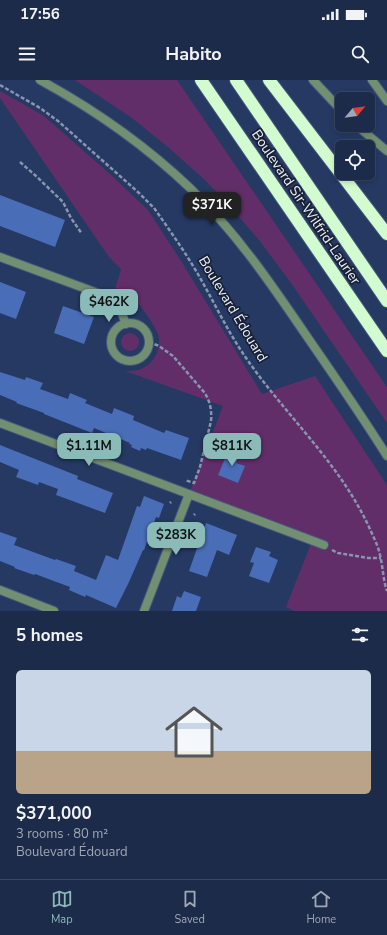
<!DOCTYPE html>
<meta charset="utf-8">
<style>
body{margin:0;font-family:"Nunito Sans",sans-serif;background:#293754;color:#f1f3f6;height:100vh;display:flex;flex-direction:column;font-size:15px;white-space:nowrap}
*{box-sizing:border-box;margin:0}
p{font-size:13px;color:#a0a7b5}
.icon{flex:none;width:22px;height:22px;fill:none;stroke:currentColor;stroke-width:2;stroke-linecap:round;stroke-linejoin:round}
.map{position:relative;height:531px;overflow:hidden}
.side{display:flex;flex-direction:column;background:#1c2b4a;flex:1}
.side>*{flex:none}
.needle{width:26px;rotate:61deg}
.tools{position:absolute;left:335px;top:12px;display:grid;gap:8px}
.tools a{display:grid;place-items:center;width:40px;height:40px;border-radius:6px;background:#1c2b4a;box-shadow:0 2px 6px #0003,0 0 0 1px #3a4762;font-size:20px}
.price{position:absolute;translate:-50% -34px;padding:0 9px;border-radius:8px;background:#8bbbb9;color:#111;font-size:13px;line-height:26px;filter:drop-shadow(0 1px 2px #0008)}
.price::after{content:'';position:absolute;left:50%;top:24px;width:12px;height:9px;margin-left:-6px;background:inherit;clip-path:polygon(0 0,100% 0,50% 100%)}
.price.on{background:#222;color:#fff}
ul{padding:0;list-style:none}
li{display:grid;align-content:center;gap:8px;height:212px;padding:0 16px}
li span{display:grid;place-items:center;height:124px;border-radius:6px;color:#555}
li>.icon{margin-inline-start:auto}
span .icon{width:72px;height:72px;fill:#fffc;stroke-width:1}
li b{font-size:17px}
h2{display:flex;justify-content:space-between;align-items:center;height:48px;padding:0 16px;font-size:17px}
.status{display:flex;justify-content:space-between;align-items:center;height:28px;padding:0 20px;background:#1c2b4a;direction:ltr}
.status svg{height:11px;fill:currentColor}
header{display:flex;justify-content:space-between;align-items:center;height:52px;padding:0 16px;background:#1c2b4a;font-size:18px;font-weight:700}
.tabs{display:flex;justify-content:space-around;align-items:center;height:56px;border-top:1px solid #3a4762;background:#1c2b4a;font-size:11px;color:#a0a7b5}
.tabs a{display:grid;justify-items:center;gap:2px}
.tabs .on{color:#8bbbb9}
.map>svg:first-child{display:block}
.green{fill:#622e69}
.building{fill:#496db7}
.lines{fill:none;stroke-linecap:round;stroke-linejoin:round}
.service-casing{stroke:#45577c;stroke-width:10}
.minor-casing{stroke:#45577c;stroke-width:10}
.tertiary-casing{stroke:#45577c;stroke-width:10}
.motorway-casing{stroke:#45577c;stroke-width:14}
.path{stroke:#8995b0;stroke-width:2.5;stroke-dasharray:4 2;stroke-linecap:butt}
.service{stroke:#738f71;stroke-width:8}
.minor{stroke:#738f71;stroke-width:8}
.tertiary{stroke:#738f71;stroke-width:8}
.motorway{stroke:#d2fccf;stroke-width:12}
.labels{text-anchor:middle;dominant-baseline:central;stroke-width:3.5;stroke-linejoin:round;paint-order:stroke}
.street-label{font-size:14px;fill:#edf2fd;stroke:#182134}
</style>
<div class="status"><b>17:56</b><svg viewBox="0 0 49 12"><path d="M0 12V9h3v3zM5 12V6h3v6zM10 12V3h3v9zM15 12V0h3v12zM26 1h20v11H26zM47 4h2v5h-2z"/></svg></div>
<header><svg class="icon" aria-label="menu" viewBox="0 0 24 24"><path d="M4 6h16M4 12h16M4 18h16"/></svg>Habito<svg class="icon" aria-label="search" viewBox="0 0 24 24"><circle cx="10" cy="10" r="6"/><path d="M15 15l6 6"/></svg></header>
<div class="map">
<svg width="387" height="531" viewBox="0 0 387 531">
<rect width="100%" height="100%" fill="#253963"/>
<path class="green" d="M75,0H177L387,307V343L291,203L259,160L234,131L205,100L169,68L132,38Z
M0,11L44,36L110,94L148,130L183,184L262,314L315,296L387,405V531H294L286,527L312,461L189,414L223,326L125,291C131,291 138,291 143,288C155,282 162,267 158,254C155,246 142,227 136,221C130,214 122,212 115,209L121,189L109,177L0,18Z
M121 262a9 9 0 1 1 18 0a9 9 0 1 1-18 0Z"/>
<path class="building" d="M0,115L65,140L55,167L0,146Z
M0,202L26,212L16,239L0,233Z
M63,226L94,237L84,264L54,253Z
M0,292L25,300L26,297L43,303L40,309L68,319L70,313L87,320L85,323L112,334L114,328L134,336L133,340L164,353L166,350L189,358L181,380L147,368L146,370L141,368L140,371L131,367L132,365L129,364L130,363L94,348L92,353L44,334V333L16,323L17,322L0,315Z
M0,365L78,396L77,399L113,413L105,433L56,415L58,409L39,402L38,405L16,397L19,390L0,382Z
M229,369L240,374L236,383L245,386L238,403L218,395Z
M144,416L164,424L159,438L156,437L144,470H143L129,502L116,528L86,515L85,517L69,510L70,507L35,494L34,495L14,488L15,487L0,481V452L17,458L14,465L55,480L56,479L76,486L74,491L96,500L106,475L118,480L137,426L140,427Z
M206,443L237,455L229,475L217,470L207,497L189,491Z
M256,467L271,472L269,476L278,480L269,503L249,496L254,483L250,482Z
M184,511L201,517L196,531H172L177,516L181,518Z"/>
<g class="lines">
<defs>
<path id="service" d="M313,0L342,31
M372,0L387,21
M356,45L387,71"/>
<path id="minor" d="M0,177L111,218L119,226L126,244
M111 262a19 19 0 1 1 38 0a19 19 0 1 1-38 0Z
M0,343L324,465
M0,510L54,531
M144,531L189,414"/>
<path id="tertiary" d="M40,0C95,30 145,65 190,108C236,152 272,205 308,258C335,297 362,336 387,376"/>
<path id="motorway" d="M201,0L387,271
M236,0L387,221
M269,0L387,154"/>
</defs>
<use href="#service" class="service-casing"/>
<use href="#minor" class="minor-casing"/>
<use href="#tertiary" class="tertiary-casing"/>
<use href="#motorway" class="motorway-casing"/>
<path class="path" d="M0,5L40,28L58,41L139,113L154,128L159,135C173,155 187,175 199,196C214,222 227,250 244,275C284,334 339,382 369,447C373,456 378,465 380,475C383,487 383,500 387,511
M20,82L36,96L63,122L71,138L82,154
M149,262L159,266L173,276L204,312C210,320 212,331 211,341L200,387L194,403L185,400
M170,423L171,422
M194,435L195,434
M332,470L338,473L368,478H381"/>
<use href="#service" class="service"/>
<use href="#minor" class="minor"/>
<use href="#tertiary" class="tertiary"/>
<use href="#motorway" class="motorway"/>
</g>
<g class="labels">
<g class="street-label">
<text transform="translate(306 127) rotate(56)">Boulevard Sir-Wilfrid-Laurier</text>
<text transform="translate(233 229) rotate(59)">Boulevard Édouard</text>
</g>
</g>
</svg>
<div class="tools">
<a><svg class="needle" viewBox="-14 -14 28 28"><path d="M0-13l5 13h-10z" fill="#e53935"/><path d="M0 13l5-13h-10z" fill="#a0a7b5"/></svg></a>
<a><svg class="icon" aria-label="locate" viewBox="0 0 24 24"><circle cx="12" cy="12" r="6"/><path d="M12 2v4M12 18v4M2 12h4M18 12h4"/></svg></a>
</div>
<b class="price on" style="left:212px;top:146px">$371K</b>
<b class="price" style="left:109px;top:243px">$462K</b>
<b class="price" style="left:89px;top:387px">$1.11M</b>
<b class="price" style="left:232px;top:387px">$811K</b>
<b class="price" style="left:176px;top:476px">$283K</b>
</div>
<section class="side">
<h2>5 homes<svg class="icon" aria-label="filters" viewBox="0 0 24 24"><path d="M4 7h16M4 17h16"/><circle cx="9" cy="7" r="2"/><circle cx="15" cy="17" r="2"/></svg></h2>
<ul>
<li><span style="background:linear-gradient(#c9d6e8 65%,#b9a48a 0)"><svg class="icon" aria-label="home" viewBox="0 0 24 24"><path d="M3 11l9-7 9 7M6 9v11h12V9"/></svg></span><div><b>$371,000</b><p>3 rooms · 80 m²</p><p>Boulevard Édouard</p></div></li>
</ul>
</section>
<nav class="tabs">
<a class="on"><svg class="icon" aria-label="map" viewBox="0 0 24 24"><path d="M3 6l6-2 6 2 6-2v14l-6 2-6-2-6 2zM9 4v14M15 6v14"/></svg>Map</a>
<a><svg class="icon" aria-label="saved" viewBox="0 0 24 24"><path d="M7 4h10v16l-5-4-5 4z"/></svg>Saved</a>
<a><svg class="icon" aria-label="home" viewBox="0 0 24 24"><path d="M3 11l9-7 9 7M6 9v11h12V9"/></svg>Home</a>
</nav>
